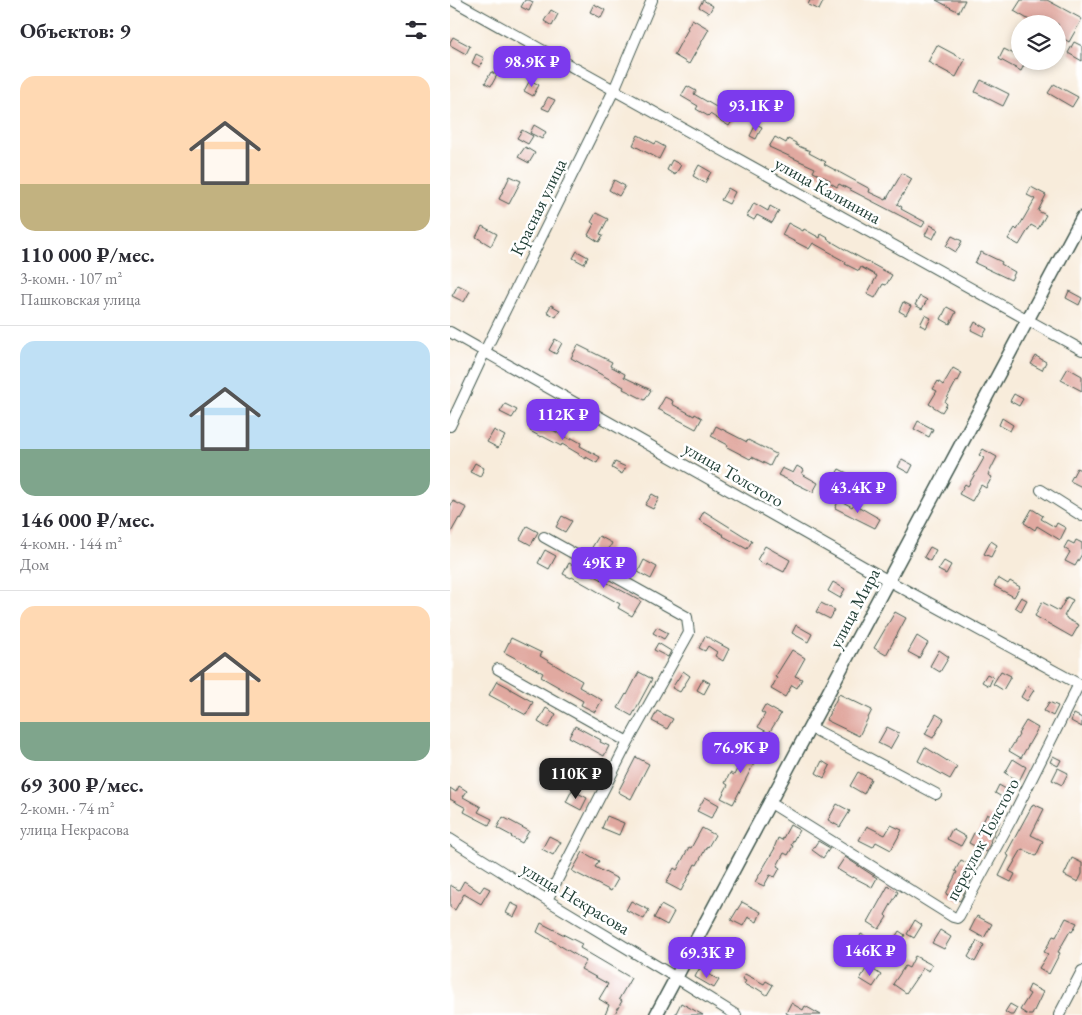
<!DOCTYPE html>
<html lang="ru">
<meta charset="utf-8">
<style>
body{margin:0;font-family:"EB Garamond",serif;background:#f7f7f7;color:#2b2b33;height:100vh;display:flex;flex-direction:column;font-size:19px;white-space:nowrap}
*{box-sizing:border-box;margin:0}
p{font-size:16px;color:#7c7c81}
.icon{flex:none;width:28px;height:28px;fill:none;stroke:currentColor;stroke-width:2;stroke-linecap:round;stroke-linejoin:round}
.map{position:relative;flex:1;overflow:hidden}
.side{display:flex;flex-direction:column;background:#fff;width:450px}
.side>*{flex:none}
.tools{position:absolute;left:561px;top:15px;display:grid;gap:10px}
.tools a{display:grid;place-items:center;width:55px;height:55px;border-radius:50%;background:#fff;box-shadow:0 2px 8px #0003;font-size:25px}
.price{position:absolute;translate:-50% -42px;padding:0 11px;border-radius:10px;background:#7c3aed;color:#fff;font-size:16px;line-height:32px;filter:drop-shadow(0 1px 2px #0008)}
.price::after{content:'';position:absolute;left:50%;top:30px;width:15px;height:11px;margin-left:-8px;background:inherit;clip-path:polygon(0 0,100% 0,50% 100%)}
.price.current{background:#222;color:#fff}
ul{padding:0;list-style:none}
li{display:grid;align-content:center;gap:10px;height:265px;padding:0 20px}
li+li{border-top:1px solid #e1e1e2}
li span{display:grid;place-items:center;height:155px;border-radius:15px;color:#555}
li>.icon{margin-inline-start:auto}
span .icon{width:90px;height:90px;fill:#fffc;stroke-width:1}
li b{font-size:21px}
h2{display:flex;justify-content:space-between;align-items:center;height:60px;padding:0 20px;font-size:21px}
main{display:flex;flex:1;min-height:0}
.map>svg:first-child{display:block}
.building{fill:#e1a9a0}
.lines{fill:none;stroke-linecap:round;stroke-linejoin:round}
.minor-casing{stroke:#40574d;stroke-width:12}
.major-casing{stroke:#40574d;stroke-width:15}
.minor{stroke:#fff;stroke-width:10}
.major{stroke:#fff;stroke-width:12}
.labels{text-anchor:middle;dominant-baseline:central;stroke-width:5;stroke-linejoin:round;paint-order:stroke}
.street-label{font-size:18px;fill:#1f3d34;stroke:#fff}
</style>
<main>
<section class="side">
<h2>Объектов: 9<svg class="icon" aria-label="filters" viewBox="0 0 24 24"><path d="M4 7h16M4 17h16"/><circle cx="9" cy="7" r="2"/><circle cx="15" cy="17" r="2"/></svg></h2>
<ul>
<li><span style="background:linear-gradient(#ffd9b3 70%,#c2b280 0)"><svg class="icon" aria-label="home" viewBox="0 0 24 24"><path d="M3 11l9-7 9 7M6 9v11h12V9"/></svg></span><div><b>110 000 ₽/мес.</b><p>3-комн. · 107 m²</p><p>Пашковская улица</p></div></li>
<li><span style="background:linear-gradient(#bfe0f5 70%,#7fa58c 0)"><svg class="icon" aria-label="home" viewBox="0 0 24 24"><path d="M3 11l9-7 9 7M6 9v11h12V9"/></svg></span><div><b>146 000 ₽/мес.</b><p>4-комн. · 144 m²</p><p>Дом</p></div></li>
<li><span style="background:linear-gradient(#ffd9b3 75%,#7fa58c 0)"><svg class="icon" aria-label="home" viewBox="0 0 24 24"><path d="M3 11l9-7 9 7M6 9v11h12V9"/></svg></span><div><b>69 300 ₽/мес.</b><p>2-комн. · 74 m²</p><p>улица Некрасова</p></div></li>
</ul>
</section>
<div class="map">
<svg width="632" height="1015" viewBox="0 0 632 1015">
<rect width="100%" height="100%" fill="#fff"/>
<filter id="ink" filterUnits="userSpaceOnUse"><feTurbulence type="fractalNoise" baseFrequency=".02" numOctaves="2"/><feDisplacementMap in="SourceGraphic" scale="10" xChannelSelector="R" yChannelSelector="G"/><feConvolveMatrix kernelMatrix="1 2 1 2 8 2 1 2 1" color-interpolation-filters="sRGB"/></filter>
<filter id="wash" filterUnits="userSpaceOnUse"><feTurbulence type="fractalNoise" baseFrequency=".0096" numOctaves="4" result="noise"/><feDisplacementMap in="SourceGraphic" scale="20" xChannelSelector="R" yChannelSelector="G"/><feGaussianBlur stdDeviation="1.12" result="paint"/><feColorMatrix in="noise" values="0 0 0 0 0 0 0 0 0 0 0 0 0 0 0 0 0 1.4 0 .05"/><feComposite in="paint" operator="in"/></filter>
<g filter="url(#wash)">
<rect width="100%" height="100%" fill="#f8ecdb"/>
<g id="blocks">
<path class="building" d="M75,0H79L83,2L79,11L71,7Z
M253,0L263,6L259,13L249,7Z
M360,0H374L369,10L358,5Z
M486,0H515L509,12Z
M571,0H597L632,19L619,42L608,35V24H586L564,11Z
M144,4L155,10L151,18L140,12Z
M101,10L108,14L102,26L94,21Z
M242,19L259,29L239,64L224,55L238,29L237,28Z
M3,37L20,46L16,54L0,45V42Z
M624,42L632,46V61L618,53Z
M487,45L515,60L506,77L478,62Z
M554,49L570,57V61H576L571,71L549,59Z
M26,54L34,58L30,67L22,63Z
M41,72L47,75L41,86L35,83Z
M80,80L89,85L83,96L74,91Z
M531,80L559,94L553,106L525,92Z
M604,84L628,97L622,107L598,93Z
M237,86L246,91L244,94L273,111L275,109L286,115L279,126L260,114L258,116L246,109L248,106L231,96Z
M98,97L105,100L99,111L92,108Z
M306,124L312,127L306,139L300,136Z
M84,125L96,132L92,139L80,133Z
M72,130L83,136L78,144L67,138Z
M188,135L205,144L206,142L215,147L209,159L183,145Z
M325,137L336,143L338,139L346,143V145L360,151L359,153L376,162L374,164L420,189L419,192L436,200L452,173L462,179L447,204L452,207L451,209L475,222L472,227L389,184L387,187L379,182L380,180L363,172L365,168L319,147Z
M75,147L85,153L79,163L68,157Z
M222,160L231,165L225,175L217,170Z
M249,165L261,172L255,183L243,176Z
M60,176L71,181L59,204L49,199Z
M164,180L175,186L169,196L159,190Z
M581,187L596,195L588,211L596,215L588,229L581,225L569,245L558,239L565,228L567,230L585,199L577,195Z
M278,188L285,192L279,204L271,200Z
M304,203L318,211L320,206L329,211L322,223L307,215L304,220L297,216Z
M146,213L158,219L150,234L153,235L149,242L138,235L144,224L141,222Z
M338,223L353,231L354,229L370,238L371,234L378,238L377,239L396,250L442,275L436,285L433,284L425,298L417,294L427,276L411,267L409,271L395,264L396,262L383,255V254L363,243L359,249L332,235Z
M480,225L488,229L483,239L475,235Z
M32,226L47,234L41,246L26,237Z
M502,236L512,241L506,252L496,246Z
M127,251L138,257L134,264L123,258Z
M531,252L552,262L551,264L565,272L561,280L525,263Z
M8,285L20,291L14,302L2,296Z
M619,291L632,298L629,305L616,298Z
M470,296L477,300L472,309L465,305Z
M453,302L461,306L456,315L449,311Z
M101,305L110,310L106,317L97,312Z
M497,307L506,312L500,324L491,319Z
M475,315L481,318L476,328L470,325Z
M525,322L537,329L533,336L521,330Z
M105,339L112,343L106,354L99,350Z
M128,345L162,362L160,366L175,374L174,377L201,390L195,400L173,389L174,387L121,358Z
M586,356L596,362L592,370L581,364Z
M503,368L512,373L508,381L507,380L495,402L497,404L492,412L479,404L487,391L483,389L488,381L493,385Z
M618,368L632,376V391L611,380Z
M564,394L573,399L569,406L560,401Z
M215,397L223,401L222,404L244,416L245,414L252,418L246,429L208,409Z
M55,404L67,410L62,418L50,412Z
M552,418L563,425L560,431L549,425Z
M86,420L97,426V427L121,440L122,438L131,443L130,446L150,457L147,463L136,457V459L129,455V454L112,444L111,446L92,436L91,437L80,431Z
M468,421L483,429L479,437L464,429Z
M266,426L297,442L298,440L326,454L320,466L302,457L300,459L277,447L278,445L261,436Z
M44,430L55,436L48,448L37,442Z
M533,449L547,457L538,475L542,477L536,488L531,485L522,501L509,494L515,484L518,486L534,458L529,455Z
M452,459L463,465L459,473L448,467Z
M165,462L176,467L172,474L162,468Z
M25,463L34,468L30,477L20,472Z
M347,466L354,470L352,474L368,483L363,492L328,475L332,468L343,473Z
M627,468L632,471V487L620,481Z
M389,469L397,473L392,484L383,479Z
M202,494L209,498L203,509L195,505Z
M389,500L402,507L404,504L430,519L425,528L385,508Z
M3,501L17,508L11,519L9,518L0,534V507Z
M582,509L593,516L591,519L605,527L607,523L616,528L610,540L587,526L585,530L574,523Z
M254,511L302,541L297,549L273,536L274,535L249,520Z
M112,516L122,521L115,532L106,527Z
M77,526L88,532L81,545L70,539Z
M149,536L162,543L155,557L141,549Z
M626,540L632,543V554L625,566L615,561L620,552L614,548L618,541L624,544Z
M541,541L547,545L541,557L534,554Z
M315,546L340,560L334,572L316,563L315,565L307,560Z
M480,547L486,550L480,561L474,557Z
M95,550L106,556L99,569L88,563Z
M194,560L207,567L201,579L188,572Z
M494,561L501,565L496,574L488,570Z
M119,563L133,570H134L191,601L182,616L168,608L170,604L122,577L121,578L113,574Z
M548,578L558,584L560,581L570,587L564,597L544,586Z
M383,582L395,589L390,598L378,591Z
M571,597L577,600L571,611L565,607Z
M617,597L623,600L614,616L617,618V619L629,625L622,637L585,616L592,602L609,611Z
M371,603L385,610L380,619L366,612Z
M445,612L456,618L436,655L424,648Z
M346,625L362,634L358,642L342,633Z
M207,627L218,633L214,639L203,633Z
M255,636L279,649L273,661L265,656L267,652L258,646L255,651L249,648Z
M467,636L478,643L469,658L458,652Z
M61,638L92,653L90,656L132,681L129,687L152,700L145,712L131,705L133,701L91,677L93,673L54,652Z
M208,643L221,651L218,657L204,650Z
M342,650L355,658L345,676L352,679L347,688L342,685L335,697L321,689L327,678L325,677Z
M489,650L499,657L490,672L480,666Z
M233,671L240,676L230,692L222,688Z
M551,671L561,676L553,690L543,684Z
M189,672L202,679L182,716L168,708L176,694L177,695Z
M537,674L543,677L539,686L532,682Z
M253,679L260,683L254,694L247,690Z
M47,681L60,688V689L83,702L76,715L39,695Z
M577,686L584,690L577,701L571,697Z
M389,694L422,710L409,736L376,720Z
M599,702L608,706L603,716L594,711Z
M315,705L331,714L319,733L308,727L315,714L311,712Z
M96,708L106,714L98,728L88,722Z
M207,711L223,719L217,729L202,721Z
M486,714L494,719L483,738L475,734Z
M624,714L632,718V727L621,721Z
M576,721L588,728L571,758L559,751L569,735L568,734Z
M125,726L151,740L150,742L159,746L154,756L119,737Z
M437,727L449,733L440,749L428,743Z
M301,742L312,748L283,804L271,798L278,785L275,783L280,773L284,775Z
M475,747L507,767L500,779L468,761Z
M603,756L611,760L608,766L600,762Z
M186,757L199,764L181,799L168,792Z
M563,759L576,767L569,781L555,773Z
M372,761L380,766L374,778L366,773Z
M608,768L618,773L612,785L602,780Z
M408,772L421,779L414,794L400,786Z
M549,785L561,792L557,800L545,793Z
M9,786L17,791L13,797L31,807L28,812L42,819L39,825L14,812L16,808L0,799V788L6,792Z
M122,790L137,798L131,810L116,802Z
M255,797L269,805L261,818L247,811Z
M387,804L400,811L390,827L378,820Z
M583,804L594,809L581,835L593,841L586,856L572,849L559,871L565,874L561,882L549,876L559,856L556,854Z
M537,814L550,821L540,841L541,842L536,852L519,843L524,833L527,834Z
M157,816L174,823L169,835L152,828Z
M53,817L79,831L72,843L61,837L62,836L47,828Z
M340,825L349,830L341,845L343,846L338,855L334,853L327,866L330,868L325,877L320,875L314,886L305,882L325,848H324L328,838L332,840Z
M441,825L452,830L441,850L426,842L423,847L409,840L417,826L435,835Z
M252,828L265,835L258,847L257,846L247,865L245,864L231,891L216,883L224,868L227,870L239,847L241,848Z
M502,829L516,837L511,846L497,839Z
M99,836L111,842L103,855L92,849Z
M368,841L380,848L373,858L362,850Z
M133,852L149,861L145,867L168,879L161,891L122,871Z
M395,857L427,878L422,887L403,877L402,878L387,869Z
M622,858L632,863V874L628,882L614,875Z
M511,860L527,868L510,901L496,894L507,872L505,871Z
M14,881L30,892L34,886L40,889L31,904L14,894L5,910L0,907V885L9,890Z
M438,886L448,892L435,915L437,917L429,929L418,922Z
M181,901L199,910L194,919L176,910Z
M292,902L311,912L307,922L298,917L293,926L281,920Z
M61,903L69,907L64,917L56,913Z
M211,905L224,912L217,925L204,918Z
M527,916L542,924L534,938L520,930Z
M616,918L627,923L622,932L620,931L608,952L610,953L599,974L589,968L598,954L594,952L603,936L606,937Z
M465,920L472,925L464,938L457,934Z
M91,923L132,944L130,948L181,978L169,999L172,1001L164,1015H155L159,1005L149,999L158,984L131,969L136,961L87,932Z
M490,930L501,937L494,949L482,943Z
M449,931L455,935L450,943L444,939Z
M411,934L424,941L415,955L401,947L407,937L409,938Z
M527,941L534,945L525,962L518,957Z
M465,956L482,965L479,971L473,968L456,993L443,984L455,966L459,968Z
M418,966L431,975L423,987L410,979Z
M249,969L269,980L264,988L245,977Z
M295,974L314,984L316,981L323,985L317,995L306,988L305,990L294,984L296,981L292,979Z
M580,985L593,992L582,1015H578L570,1010L580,994L577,992Z
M231,1003L253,1015H225Z
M341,1003L353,1010L355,1006L371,1015H340L336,1013Z
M560,1004L567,1008L563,1015H560L555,1012Z"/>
</g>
</g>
<g filter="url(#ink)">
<use href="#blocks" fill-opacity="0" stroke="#40574d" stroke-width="1"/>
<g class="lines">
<defs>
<path id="minor" d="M2,0L632,350
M0,332L439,581L632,686
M0,426L35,351L164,90L202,0
M591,490L632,516
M94,537L237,617L239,633L178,742L97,900
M48,669L178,742
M360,727L486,794
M319,802L503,917L507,918L509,916L562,818L629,684
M0,839L97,900L225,977L286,1015
M609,1015L632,971"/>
<path id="major" d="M206,1015L632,218"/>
</defs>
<use href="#minor" class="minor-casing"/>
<use href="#major" class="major-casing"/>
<use href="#minor" class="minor"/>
<use href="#major" class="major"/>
</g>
</g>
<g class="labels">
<g class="street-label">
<text transform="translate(378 190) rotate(29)">улица Калинина</text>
<text transform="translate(88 207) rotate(-64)">Красная улица</text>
<text transform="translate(284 474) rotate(30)">улица Толстого</text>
<text transform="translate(404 608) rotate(-62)">улица Мира</text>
<text transform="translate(532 839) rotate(-62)">переулок Толстого</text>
<text transform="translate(126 898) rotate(31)">улица Некрасова</text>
</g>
</g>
</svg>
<div class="tools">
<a><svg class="icon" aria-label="layers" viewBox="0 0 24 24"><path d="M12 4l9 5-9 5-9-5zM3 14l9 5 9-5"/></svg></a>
</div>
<b class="price" style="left:82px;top:88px">98.9K ₽</b>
<b class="price" style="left:306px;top:132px">93.1K ₽</b>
<b class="price" style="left:113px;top:441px">112K ₽</b>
<b class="price" style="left:408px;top:514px">43.4K ₽</b>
<b class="price" style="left:154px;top:589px">49K ₽</b>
<b class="price" style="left:291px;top:774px">76.9K ₽</b>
<b class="price current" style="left:126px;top:800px">110K ₽</b>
<b class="price" style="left:420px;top:977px">146K ₽</b>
<b class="price" style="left:257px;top:979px">69.3K ₽</b>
</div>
</main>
